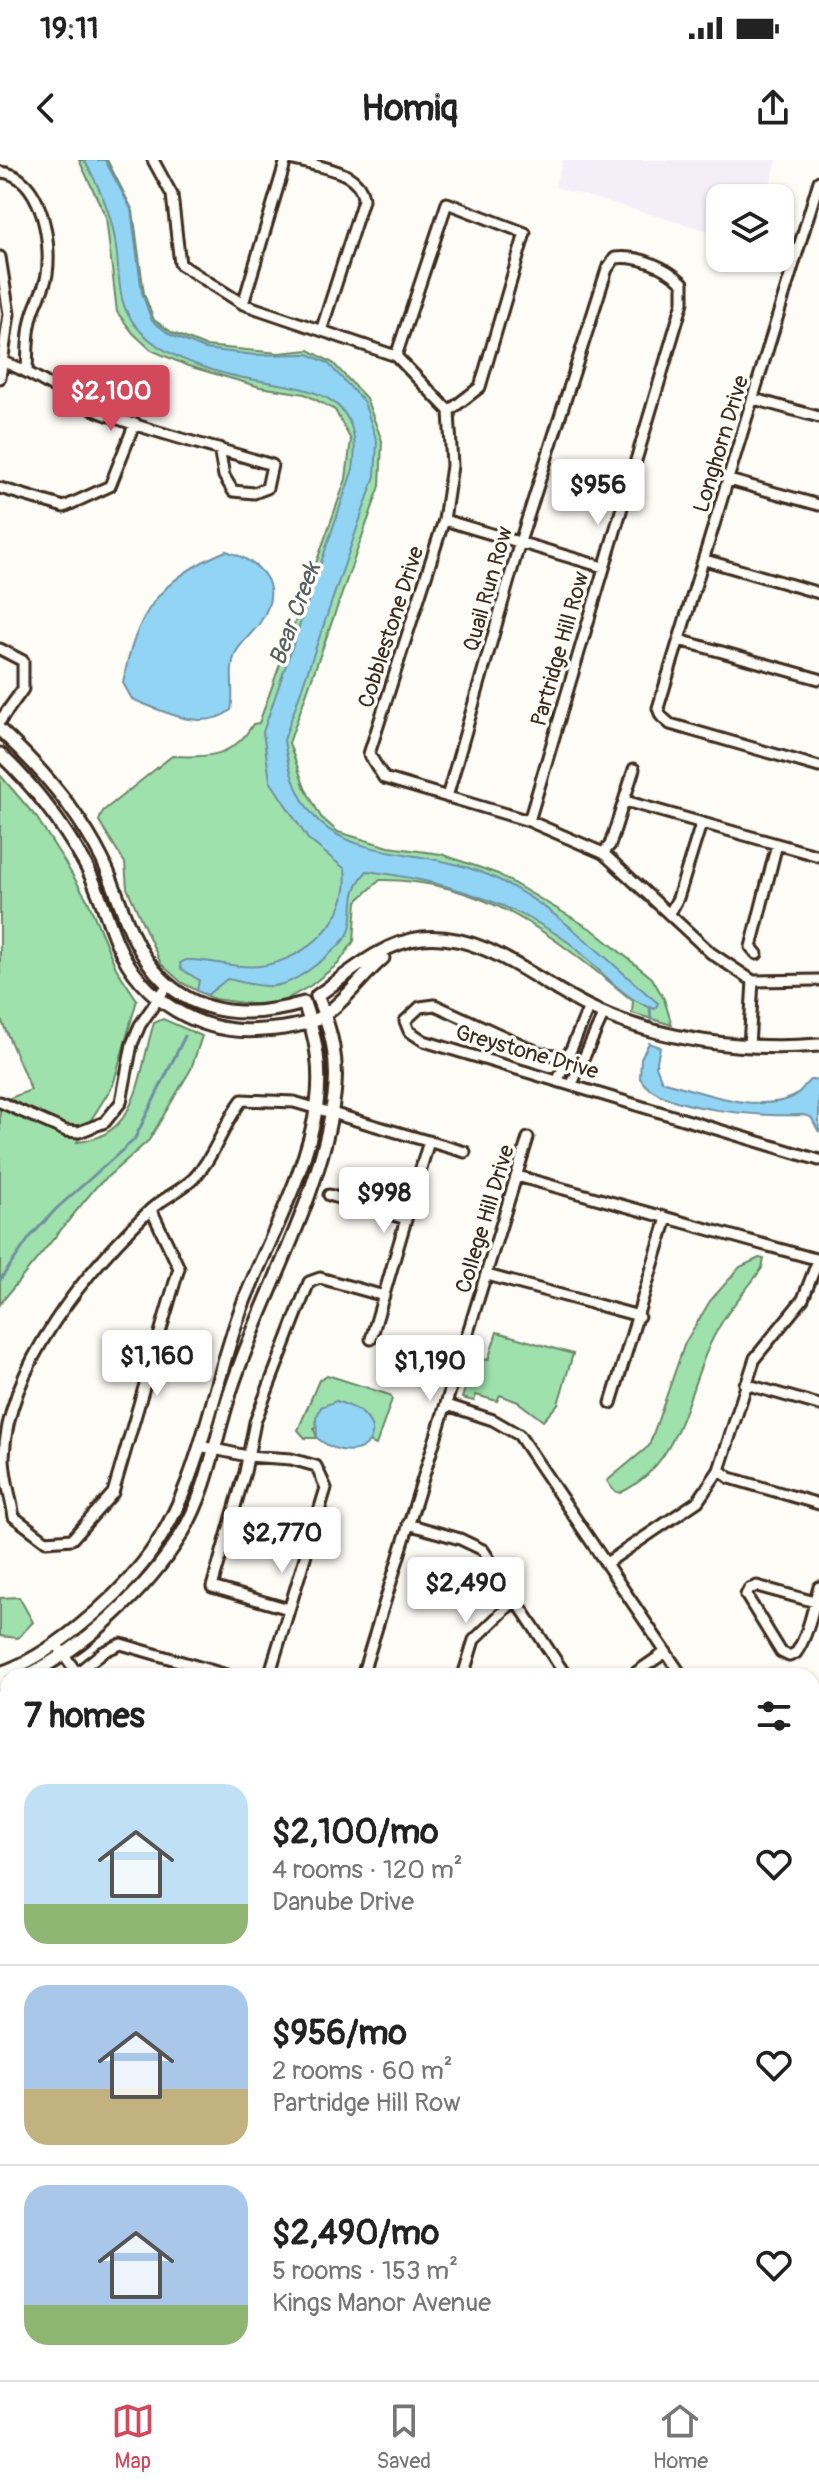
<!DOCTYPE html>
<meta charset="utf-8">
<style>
body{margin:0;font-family:Pangolin,sans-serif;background:#f2f2f2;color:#222;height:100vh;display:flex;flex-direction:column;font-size:30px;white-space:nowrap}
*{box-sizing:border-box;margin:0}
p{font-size:26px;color:#767676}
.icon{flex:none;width:44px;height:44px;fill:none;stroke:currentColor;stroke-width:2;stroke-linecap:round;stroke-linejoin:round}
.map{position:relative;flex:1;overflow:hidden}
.details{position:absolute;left:0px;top:1508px;width:820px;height:712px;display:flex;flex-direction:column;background:#fff;border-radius:24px 24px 0 0;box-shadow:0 2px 6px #0004}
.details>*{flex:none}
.controls{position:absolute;left:706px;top:24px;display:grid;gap:16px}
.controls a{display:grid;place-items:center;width:88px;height:88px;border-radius:16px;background:#fff;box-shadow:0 2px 6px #0004;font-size:40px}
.price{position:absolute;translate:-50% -68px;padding:0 18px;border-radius:8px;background:#fff;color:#222;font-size:26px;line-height:52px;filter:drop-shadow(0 2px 4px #0008)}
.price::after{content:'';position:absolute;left:50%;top:48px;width:24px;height:18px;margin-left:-12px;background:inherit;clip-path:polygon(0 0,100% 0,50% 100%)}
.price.selected{background:#d1495b;color:#fff}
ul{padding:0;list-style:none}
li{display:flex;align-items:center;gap:24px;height:200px;padding:0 24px}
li+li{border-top:2px solid #e0e0e0}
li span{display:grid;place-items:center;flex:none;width:224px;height:160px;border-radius:24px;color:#555}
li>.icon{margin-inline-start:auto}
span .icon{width:96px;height:96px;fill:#fffc;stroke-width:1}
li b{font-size:34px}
h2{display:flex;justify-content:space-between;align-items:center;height:96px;padding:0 24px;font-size:34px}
.status{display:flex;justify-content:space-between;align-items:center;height:56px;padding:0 40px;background:#fff;direction:ltr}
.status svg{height:22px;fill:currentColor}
header{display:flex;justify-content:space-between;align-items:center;height:104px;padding:0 24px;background:#fff;font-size:36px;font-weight:700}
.dock{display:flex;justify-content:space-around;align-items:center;height:112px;border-top:2px solid #e0e0e0;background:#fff;font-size:22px;color:#767676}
.dock a{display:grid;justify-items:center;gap:4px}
.dock .selected{color:#d1495b}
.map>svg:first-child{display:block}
.built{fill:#f4eef9}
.green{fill:#9ee1ad;stroke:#6c8666;stroke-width:2}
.water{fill:#92d4f4;stroke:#6f909e;stroke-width:2}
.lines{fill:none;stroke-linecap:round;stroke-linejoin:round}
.stream{stroke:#6f909e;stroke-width:3}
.minor-casing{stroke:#3b2a1e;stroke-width:15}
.tertiary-casing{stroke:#3b2a1e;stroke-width:17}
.minor{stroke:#fdfcf7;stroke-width:9}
.tertiary{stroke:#fdfcf7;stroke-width:11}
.labels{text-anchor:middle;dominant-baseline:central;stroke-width:7;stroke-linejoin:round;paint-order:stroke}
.street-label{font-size:22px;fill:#3b2a1e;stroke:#fdfcf7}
.water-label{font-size:24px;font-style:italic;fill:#555d5e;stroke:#fdfcf7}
</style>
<div class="status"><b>19:11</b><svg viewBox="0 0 49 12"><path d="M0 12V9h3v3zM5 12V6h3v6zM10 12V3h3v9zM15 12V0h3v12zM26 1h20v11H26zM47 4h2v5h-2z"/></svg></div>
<header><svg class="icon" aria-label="back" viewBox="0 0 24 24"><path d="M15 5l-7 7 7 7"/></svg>Homiq<svg class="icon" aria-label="share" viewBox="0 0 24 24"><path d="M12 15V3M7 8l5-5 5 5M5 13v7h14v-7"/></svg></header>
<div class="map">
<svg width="819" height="2220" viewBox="0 0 819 2220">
<rect width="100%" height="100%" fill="#fdfcf7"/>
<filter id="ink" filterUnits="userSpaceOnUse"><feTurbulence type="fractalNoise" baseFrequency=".0125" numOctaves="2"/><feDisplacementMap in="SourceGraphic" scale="16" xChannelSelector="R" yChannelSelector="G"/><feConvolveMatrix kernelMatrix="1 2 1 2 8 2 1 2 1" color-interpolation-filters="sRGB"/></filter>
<g filter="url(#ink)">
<path class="built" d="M563,0H777L766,38H720V74L555,27Z"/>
<path class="green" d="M79,0H107L133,51L144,134L154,160L173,173L205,186L279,193L309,190L333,203L366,238L382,281L380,326L289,583L305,628L321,657L338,672L389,687L441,694L498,714L593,770L652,818L664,839L672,865L632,853L633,841C556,778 486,719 380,720L357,741L354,781L338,804L310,826L283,841L258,845L214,839L182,823L161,804L127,728L125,703L99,661L103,651L172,596C207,598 234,597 253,564L259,563L346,319L351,280L335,250L305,234L260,227L188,206L151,190L133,173L117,152L106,57Z
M0,615L37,658L61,696L88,741L116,808L137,840L113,925L77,982C141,976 138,911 154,863L163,859L202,876L191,909L149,980L96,1027L0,1144V942L31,930L0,857Z
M759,1098L764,1099L762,1108C750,1126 733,1143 722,1162C685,1220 688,1301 620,1333L614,1331L607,1321L649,1286L685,1183L710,1141L740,1107Z
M497,1172L573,1194L558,1244L543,1261L518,1242L500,1235L497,1241L476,1235L474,1241L462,1238L475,1197L488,1200Z
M327,1215L390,1235L392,1239L376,1285L368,1282L370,1269L364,1255L336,1241L314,1269L317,1278H305L298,1270L319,1220Z
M19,1437L33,1462L18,1478L0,1476V1438Z
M0,1608L8,1646V2014L0,2012Z
M812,1693L819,1695V1825L812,1823Z
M0,2191L8,2193V2212L66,2217L68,2212H115L113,2220H0Z
M133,2212H288L286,2220H151Z
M626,2212H766L793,2220H623Z"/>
<path class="water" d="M84,0H105L131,49L142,133L152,161L171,175L205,189L255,195L308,194L328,203L364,242L377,282L375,316L284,580C304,721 403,673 499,720C560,750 606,800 658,843L655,849C621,840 596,803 568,782C509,740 438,720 367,711C347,733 356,745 350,769C346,785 299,820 283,824C265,830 245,822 227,819L207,835L197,831L199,820L181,809L180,803L186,800C210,799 235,809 260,806C306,800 352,759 345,709L308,679L270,621L263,572L353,309C367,223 293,229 234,216C208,210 170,197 150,180C112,149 122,122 115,80C111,52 98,24 84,0Z
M226,391C263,403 285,426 259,464C252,474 240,483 235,494C228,512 235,531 231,550C202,573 163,551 132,539L123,523C135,454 160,418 226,391Z
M649,883L660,887L656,906L662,921C698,931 756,954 793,937C800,933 804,925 810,920H819V972L811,957L803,955C769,957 657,951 640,918L641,898Z
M336,1241C344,1244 358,1248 364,1255C389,1281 352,1307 317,1278L316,1258L321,1247Z"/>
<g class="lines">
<path class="stream" d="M650,847L651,861
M0,1120L30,1077L57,1048L134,980L185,876"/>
<defs>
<path id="minor" d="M153,0L172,35L180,104L243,144L396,196L449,251L452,306L444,360L369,594L384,618L529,661L603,693L711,793L753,821
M294,0C319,7 362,10 363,40L322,168
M0,12C41,14 52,81 47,114C45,130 34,144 31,161C27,177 28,194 27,210
M819,21L658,548L661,556L670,564L819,607
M0,97L9,154L0,218
M243,144L286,0
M396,196L447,43L525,73L480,227L449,251
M3,202C41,215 70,242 107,255C161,275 218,288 272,305L267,328L254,333L233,331L224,316L219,288
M754,239L819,257
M729,320L819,345
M0,328L64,347L110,326L135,263
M444,360L603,407
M705,400L819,433
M679,480L819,519
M0,489L23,501V529L0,561
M447,637L519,385L607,109L615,98C639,95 666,107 683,123V142L529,661
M625,641L819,696
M603,693L610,685L634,609
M670,753L678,738L701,664
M757,794L751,787L777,684
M753,821L819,820
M749,886L753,821
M568,897L540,893L435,845L420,847L405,861L409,871L424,881L819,1000
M558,920L589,847
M572,924L604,853
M0,942L66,971L79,972L105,962L121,942L132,884L140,865L167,826
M517,1016L819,1100
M329,1035L406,1059
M151,1049L179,1108L113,1333L72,1379L46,1381L14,1357C11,1338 4,1316 4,1297C7,1206 87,1110 150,1050C163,1038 181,1031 194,1018C215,996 223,965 242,940L294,942L465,992
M487,1115L639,1156
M371,1179L429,981
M745,1224L819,1245
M611,1243L667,1058
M447,1245L493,1260L519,1275L682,1516
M200,1286L247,1296L291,1299L316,1306L326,1328L269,1516
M719,1310L730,1318L819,1344
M408,1364L460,1379L483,1390L566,1516
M608,1402L698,1341L719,1310L755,1198L803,1139L818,1100
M815,1442L757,1426L749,1429L746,1435L781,1492L789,1496L796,1493C808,1476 813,1448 819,1427
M289,1449L212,1427L245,1312L255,1262L309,1122L320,1118L384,1136
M60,1489L79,1516
M78,1512L103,1492L121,1484L230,1516
M362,1516L528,978
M463,1516L474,1480L513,1442
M631,1516L666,1492
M812,1629L819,1631
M812,2029L819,2031
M812,2133L819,2109
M788,2213L789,2212
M374,2220L377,2212
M552,2220L555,2212"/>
<path id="tertiary" d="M0,570C41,608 77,649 102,699C115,725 122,753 134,778C169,851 232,864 304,843C316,878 322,908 317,944C307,1014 266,1084 241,1149C210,1233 200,1331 143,1403C112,1443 48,1498 0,1513
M0,594C34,626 62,663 85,704C99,729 106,757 117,783C142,841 201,876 263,870C283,869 310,865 327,853C348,838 363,815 383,798
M26,1516C84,1488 147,1430 181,1375C209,1329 215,1277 232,1227C264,1131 321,1037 334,936C339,900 331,869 317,836C348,814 383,782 422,778C487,772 538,824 593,849C662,881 744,891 819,885
M0,1524L8,1522"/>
</defs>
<use href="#minor" class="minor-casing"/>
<use href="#tertiary" class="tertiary-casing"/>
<use href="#minor" class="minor"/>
<use href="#tertiary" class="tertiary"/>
</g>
</g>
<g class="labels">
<g class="street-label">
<text transform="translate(721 284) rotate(-73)">Longhorn Drive</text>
<text transform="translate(488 429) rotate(-74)">Quail Run Row</text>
<text transform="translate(391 467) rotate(-72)">Cobblestone Drive</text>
<text transform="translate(560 489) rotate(-74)">Partridge Hill Row</text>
<text transform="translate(527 892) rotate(16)">Greystone Drive</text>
<text transform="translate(485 1059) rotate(-73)">College Hill Drive</text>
</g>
<g class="water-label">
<text transform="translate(295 454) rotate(-70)">Bear Creek</text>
</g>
</g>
</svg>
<div class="controls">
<a><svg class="icon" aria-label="layers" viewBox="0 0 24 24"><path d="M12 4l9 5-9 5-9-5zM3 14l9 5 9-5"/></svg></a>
</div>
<b class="price selected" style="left:111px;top:273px">$2,100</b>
<b class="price" style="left:598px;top:367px">$956</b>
<b class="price" style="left:384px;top:1075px">$998</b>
<b class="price" style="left:157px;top:1238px">$1,160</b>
<b class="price" style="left:430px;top:1243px">$1,190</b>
<b class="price" style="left:282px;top:1415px">$2,770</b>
<b class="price" style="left:466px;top:1465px">$2,490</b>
<section class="details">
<h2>7 homes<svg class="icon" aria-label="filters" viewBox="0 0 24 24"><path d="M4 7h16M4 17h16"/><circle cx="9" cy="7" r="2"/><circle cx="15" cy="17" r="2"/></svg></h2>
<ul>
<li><span style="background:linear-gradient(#bfe0f5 75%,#8fb573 0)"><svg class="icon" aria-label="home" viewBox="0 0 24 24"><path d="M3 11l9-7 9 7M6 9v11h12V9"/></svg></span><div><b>$2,100/mo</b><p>4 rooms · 120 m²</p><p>Danube Drive</p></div><svg class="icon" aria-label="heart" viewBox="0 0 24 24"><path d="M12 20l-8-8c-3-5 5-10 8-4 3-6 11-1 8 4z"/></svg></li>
<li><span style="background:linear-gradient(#a9c7e8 65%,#c2b280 0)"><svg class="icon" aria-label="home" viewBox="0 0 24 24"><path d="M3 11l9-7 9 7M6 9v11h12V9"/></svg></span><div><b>$956/mo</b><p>2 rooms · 60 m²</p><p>Partridge Hill Row</p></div><svg class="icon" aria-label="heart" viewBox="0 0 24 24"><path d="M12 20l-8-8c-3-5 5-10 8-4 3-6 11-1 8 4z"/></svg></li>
<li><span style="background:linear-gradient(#a9c7e8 75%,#8fb573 0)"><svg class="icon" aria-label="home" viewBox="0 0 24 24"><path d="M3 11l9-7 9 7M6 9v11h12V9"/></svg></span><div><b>$2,490/mo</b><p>5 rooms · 153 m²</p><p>Kings Manor Avenue</p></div><svg class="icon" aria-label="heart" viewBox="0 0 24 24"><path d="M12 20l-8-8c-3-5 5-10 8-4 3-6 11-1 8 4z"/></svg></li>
</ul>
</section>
</div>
<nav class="dock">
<a class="selected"><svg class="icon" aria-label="map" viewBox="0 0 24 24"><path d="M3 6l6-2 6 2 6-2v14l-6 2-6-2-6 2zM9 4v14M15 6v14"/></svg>Map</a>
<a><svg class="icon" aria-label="saved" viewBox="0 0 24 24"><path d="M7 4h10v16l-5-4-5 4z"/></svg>Saved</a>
<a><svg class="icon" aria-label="home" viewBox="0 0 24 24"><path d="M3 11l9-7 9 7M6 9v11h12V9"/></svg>Home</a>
</nav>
